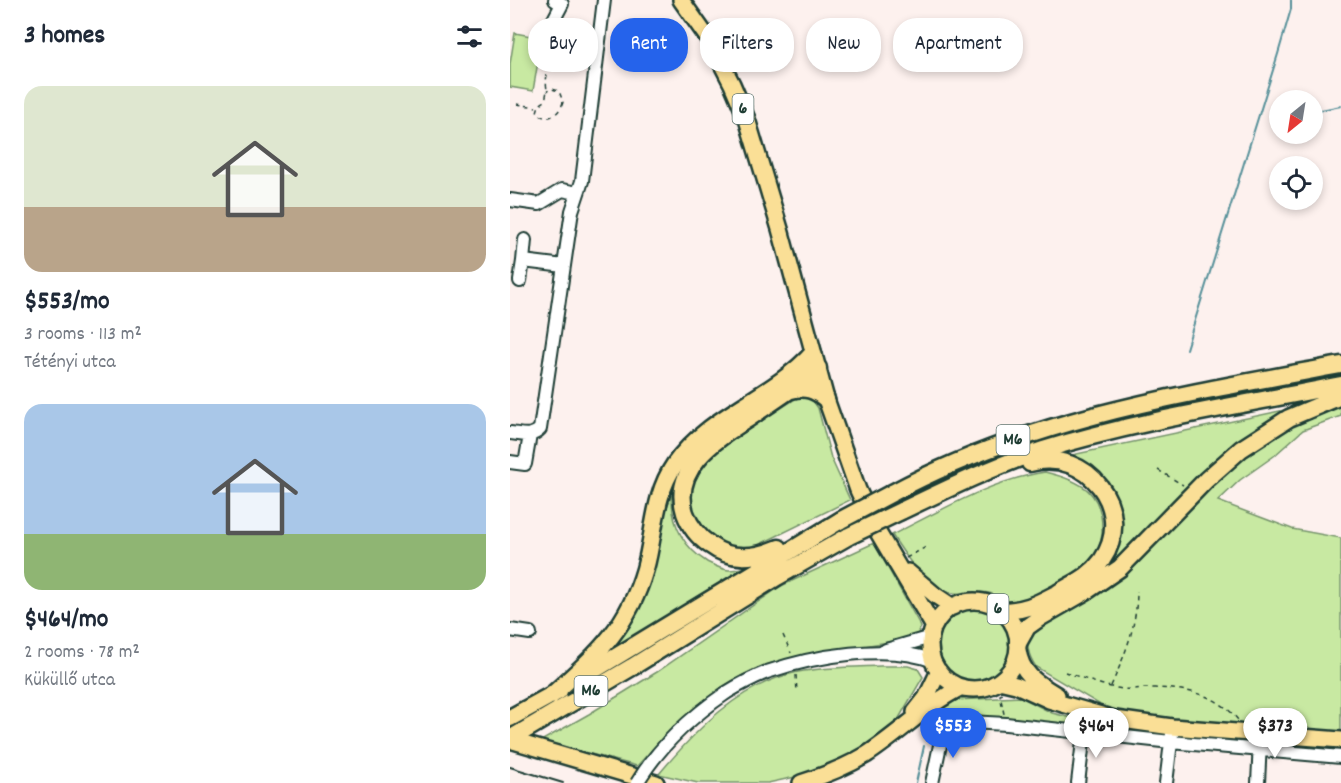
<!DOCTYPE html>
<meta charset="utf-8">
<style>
body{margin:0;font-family:Dekko,sans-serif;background:#f6f6f7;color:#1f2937;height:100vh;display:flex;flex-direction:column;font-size:22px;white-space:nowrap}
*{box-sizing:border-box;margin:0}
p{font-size:20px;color:#747a83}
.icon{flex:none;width:33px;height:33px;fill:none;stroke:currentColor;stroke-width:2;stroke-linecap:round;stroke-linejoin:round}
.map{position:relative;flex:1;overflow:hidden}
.drawer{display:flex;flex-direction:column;background:#fff;width:510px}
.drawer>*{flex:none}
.hud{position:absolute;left:18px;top:18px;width:570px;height:54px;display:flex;gap:12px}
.needle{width:39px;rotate:210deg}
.buttons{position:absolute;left:759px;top:90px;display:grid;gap:12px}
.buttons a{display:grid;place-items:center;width:54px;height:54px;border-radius:50%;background:#fff;box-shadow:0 3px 9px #0003;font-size:30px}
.price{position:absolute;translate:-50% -51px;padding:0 14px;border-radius:21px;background:#fff;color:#222;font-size:20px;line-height:39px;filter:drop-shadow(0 2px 3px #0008)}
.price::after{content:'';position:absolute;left:50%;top:36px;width:18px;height:14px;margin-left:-9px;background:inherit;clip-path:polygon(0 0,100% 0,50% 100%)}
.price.active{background:#2563eb;color:#fff}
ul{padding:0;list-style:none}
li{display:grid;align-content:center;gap:12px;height:318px;padding:0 24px}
li span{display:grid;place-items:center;height:186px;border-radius:18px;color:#555}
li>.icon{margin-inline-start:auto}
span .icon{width:108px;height:108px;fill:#fffc;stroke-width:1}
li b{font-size:26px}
h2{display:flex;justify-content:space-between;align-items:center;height:72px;padding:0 24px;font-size:26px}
.tag{padding:0 21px;border-radius:24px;background:#fff;box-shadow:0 3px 9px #0003;font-size:21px;line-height:54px}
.tag.active{background:#2563eb;color:#fff}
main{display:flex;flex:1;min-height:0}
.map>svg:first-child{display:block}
.green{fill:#c8e9a2;stroke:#74936b;stroke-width:1.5}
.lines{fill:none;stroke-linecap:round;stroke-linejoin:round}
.stream{stroke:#579099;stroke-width:2}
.minor-casing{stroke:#1f3d34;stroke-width:16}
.major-casing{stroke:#1f3d34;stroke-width:20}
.highway-casing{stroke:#1f3d34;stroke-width:21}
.path{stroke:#1f3d34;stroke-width:1.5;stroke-dasharray:4.5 4.5;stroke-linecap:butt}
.minor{stroke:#fff;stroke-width:12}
.major{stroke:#fadf96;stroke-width:15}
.highway{stroke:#fadf96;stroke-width:16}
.rail{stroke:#1f3d34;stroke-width:2}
.minor-bridge-casing{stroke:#1f3d34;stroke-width:16;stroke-linecap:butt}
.highway-bridge-casing{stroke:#1f3d34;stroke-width:21;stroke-linecap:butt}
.minor-bridge{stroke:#fff;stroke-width:12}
.highway-bridge{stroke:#fadf96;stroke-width:16}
.labels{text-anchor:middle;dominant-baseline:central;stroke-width:4.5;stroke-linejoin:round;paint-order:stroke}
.shield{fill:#fff;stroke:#627771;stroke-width:1.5}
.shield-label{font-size:18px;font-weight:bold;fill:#1f3d34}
</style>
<main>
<section class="drawer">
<h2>3 homes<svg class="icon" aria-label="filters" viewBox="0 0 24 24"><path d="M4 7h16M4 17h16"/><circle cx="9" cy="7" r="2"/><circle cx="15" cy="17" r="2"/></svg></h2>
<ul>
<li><span style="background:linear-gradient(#dfe7d0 65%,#b9a48a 0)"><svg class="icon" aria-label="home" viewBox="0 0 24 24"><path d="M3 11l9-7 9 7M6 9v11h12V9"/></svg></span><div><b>$553/mo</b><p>3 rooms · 113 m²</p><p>Tétényi utca</p></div></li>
<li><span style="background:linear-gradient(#a9c7e8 70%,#8fb573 0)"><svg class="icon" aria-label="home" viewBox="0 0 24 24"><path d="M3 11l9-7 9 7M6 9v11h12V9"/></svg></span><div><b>$464/mo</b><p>2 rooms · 78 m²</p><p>Küküllő utca</p></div></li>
</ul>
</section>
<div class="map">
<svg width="831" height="783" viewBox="0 0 831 783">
<rect width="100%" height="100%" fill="#fdf1ee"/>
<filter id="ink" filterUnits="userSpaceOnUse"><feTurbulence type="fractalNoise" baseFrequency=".0167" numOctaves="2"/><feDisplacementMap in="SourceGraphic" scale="12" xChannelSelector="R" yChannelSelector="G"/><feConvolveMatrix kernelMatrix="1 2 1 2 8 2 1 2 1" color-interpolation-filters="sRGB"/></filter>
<g filter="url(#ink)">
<path class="green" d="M5,33L32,38L23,91L0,87V64Z
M293,397L301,398L308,408L321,458L340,500L240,549L216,548L189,528L181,509L180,489L187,471L206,452L245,425L285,399Z
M831,402V416L793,430L764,456L730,480L708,501L782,529L831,538V754L744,745L429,726L419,712L444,700L511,697L542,713L582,723L589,704L526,667C518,655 516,646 520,633L651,531L754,438Z
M789,407L756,422L715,454L625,544L590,575C613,538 623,503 585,472C577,465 566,461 557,456Z
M535,472C572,481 594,492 592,534C591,544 586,560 578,567C565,577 549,584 534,590C522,596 509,604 495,601C489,599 485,594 479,593C467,590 448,596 438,592C412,584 396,556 382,535C430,511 481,480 535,472Z
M162,495C161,524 172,546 197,562C203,565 212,570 219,570C223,570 229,569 233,568L102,650C116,630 129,612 137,589C147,557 147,527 162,495Z
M364,543L411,627L406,637C367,645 327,649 288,657C275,660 260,662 248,668C198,689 163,727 127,766L31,741L79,714L147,672L271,586Z
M429 645a36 36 0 1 1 72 0a36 36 0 1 1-72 0Z
M371,666H398L408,669L413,677L385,725L344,754L308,772L258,783H188L149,774C186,730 229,684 288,672C315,667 344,667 371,666Z"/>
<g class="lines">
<path class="stream" d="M806,111L831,106
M676,349L768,54L781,9V0
M406,783L414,746"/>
<defs>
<path id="minor" d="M45,0L52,4L42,23L72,41L88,47
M0,200L29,204L52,190L68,193
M13,261L15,240
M10,281L13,261L54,266
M0,433C11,434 22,438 30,429L62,211L72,181L94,0
M0,462L15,464L20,435
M0,630L20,633
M376,650L421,637
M216,693C229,685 242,678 257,672C304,656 377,643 424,661
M422,783L433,731L435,725L441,721L496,724L661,742L831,757
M568,783L574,733
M656,783L662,734
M748,783L750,742"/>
<path id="major" d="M171,0L200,41L222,84L237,119L270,229L316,399L348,490L366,529L424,627
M398,572L425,595L443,607
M420 645a44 44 0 1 1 88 0a44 44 0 1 1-88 0Z
M508,650C511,674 527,683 547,695
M489,681L506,685L539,700L605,719L662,727L831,740
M405,712L416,698L429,671
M0,740L146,783
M291,783C313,776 336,767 356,755C389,734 417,704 452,687"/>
<path id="highway" d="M281,390C296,386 305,390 316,399
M382,493C524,417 674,394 831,365
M391,511C437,489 484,466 533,450C630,420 732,405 831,385
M269,548C246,558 221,561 200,545C188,537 180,527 175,513C161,467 207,439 239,418C258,405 277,392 296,379L308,368
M491,611C515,611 527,604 548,593C564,583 580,577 592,560C626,510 577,447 520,463
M508,643L517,627L531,617L578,590L610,568L696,480L731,449L779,418L831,396
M71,678L331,520
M41,696C85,656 118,629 135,569C145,534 143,496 165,464C199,415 264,397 303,353
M0,718L49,691
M0,739L122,667L267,577L339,536"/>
</defs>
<use href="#minor" class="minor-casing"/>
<use href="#major" class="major-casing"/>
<use href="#highway" class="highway-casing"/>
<path class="path" d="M36,31V35L41,50L36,81L37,91L35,101L29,105L27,112C36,124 50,114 53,102L49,91L42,89L37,91
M7,104L26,107
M648,470L673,485
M396,558L416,547
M273,635L281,653
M555,672C574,678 593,687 613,689C621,690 628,688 636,688C670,688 705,691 728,720
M286,675L287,693
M601,686C615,655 627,626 627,591
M493,694L490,695L494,714"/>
<use href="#minor" class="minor"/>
<use href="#major" class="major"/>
<use href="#highway" class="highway"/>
<path class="rail" d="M0,767L53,783"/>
<defs>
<path id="minor-bridge" d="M127,783C149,746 181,717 216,693"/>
<path id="highway-bridge" d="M331,520L382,493
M339,536L391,511"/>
</defs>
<use href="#minor-bridge" class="minor-bridge-casing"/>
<use href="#highway-bridge" class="highway-bridge-casing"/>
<use href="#minor-bridge" class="minor-bridge"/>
<use href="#highway-bridge" class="highway-bridge"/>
</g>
</g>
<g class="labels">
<g class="shield">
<rect x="222.5" y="94" width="21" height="30" rx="4.5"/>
<rect x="486.5" y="425" width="33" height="30" rx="4.5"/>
<rect x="477.5" y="594" width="21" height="30" rx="4.5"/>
<rect x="64.5" y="676" width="33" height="30" rx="4.5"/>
</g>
<g class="shield-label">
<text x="233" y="109">6</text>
<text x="503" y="440">M6</text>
<text x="488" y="609">6</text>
<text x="81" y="691">M6</text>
</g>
</g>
</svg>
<div class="buttons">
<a><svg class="needle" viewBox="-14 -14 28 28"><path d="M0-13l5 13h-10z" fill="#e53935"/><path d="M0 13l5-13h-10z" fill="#747a83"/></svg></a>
<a><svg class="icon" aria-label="locate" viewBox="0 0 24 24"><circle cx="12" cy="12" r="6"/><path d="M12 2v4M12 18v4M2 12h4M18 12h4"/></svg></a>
</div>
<b class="price active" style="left:443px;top:759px">$553</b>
<b class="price" style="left:586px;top:759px">$464</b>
<b class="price" style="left:765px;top:759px">$373</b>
<div class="hud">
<a class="tag">Buy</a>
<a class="tag active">Rent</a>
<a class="tag">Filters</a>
<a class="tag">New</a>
<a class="tag">Apartment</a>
</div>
</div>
</main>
